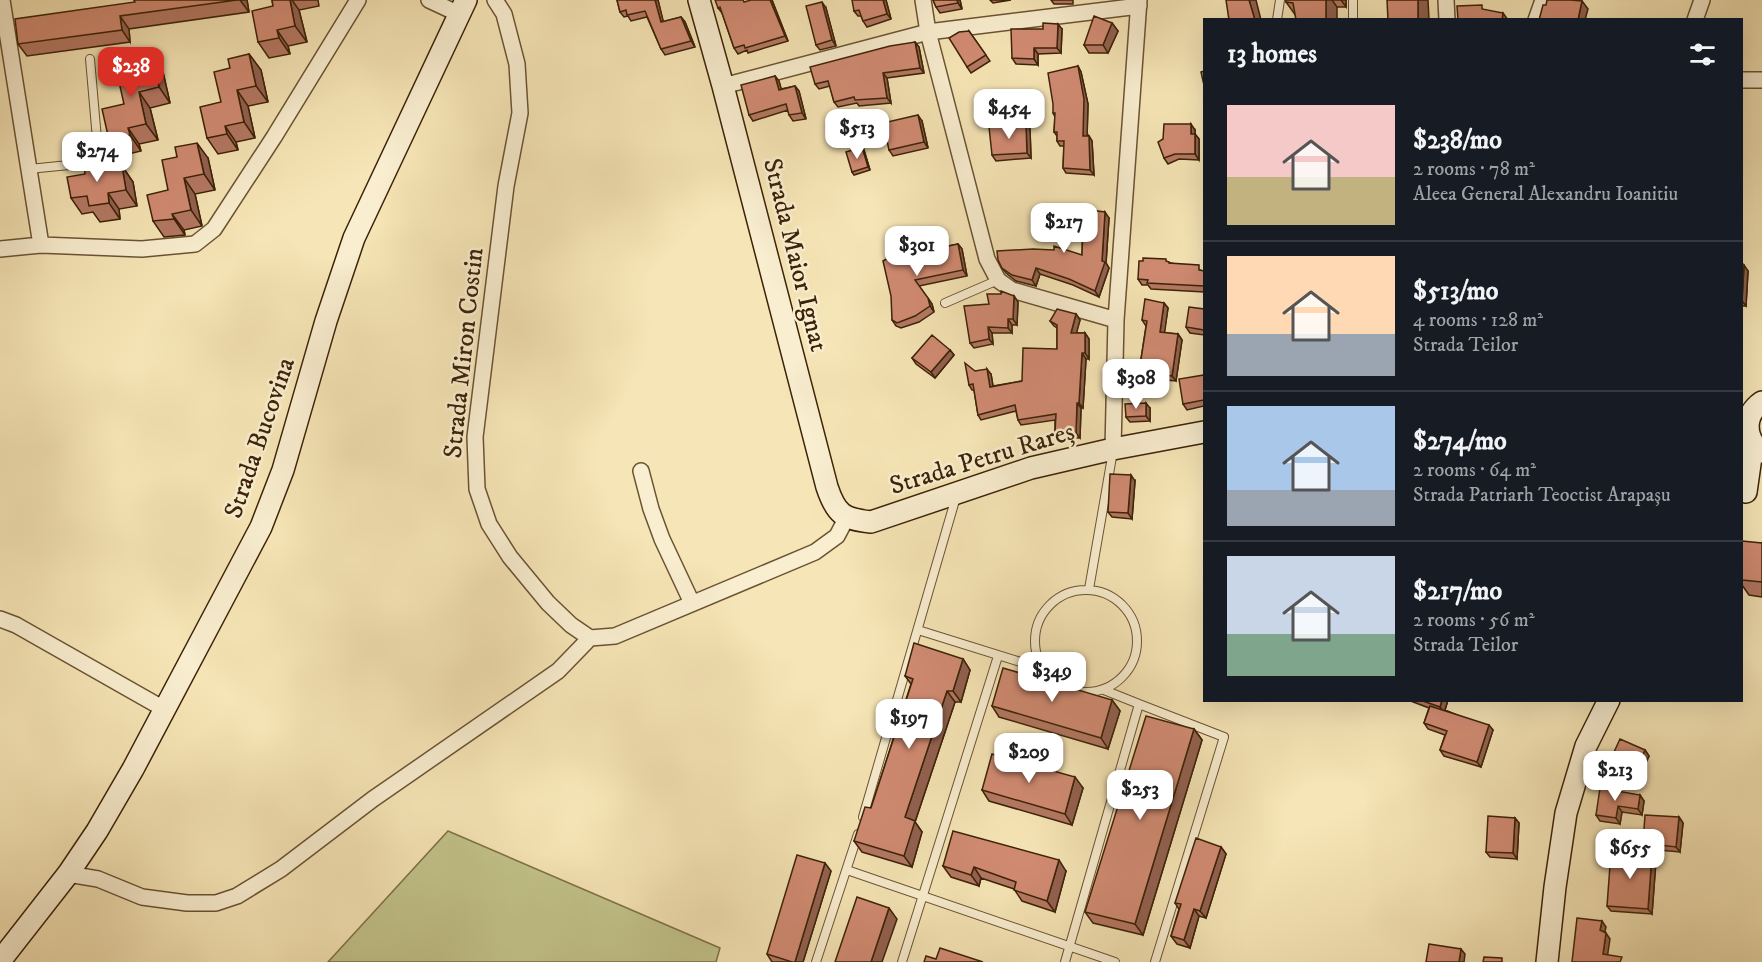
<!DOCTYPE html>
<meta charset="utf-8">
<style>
body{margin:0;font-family:"IM FELL DW Pica",serif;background:#20242c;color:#f1f3f6;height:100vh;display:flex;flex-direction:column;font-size:22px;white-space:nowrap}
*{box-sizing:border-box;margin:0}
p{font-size:20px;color:#9ea1a6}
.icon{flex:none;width:33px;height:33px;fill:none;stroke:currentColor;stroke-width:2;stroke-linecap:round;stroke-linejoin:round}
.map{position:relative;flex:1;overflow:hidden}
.details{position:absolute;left:1203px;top:18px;width:540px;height:684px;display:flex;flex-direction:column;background:#171b24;border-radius:0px;box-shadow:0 6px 24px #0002}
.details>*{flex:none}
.price{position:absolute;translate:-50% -51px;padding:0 14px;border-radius:12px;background:#fff;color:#222;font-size:20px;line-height:39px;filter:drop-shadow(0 2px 3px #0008)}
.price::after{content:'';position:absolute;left:50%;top:36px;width:18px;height:14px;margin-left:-9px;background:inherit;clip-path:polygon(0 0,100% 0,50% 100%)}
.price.selected{background:#d93025;color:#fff}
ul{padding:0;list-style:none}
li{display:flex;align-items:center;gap:18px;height:150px;padding:0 24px}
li+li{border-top:2px solid #363941}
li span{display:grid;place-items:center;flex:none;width:168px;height:120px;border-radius:0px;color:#555}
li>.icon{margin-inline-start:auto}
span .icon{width:72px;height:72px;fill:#fffc;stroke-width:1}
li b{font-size:26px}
h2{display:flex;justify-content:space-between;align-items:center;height:72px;padding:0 24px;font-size:26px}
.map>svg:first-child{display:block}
.grass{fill:#c2c38a;stroke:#7f7248;stroke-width:1.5}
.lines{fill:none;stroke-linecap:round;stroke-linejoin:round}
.lane-casing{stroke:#6a5333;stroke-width:10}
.street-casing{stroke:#6a5333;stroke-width:18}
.secondary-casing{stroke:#3c2207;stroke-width:24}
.lane{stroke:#f9eed0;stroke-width:8}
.street{stroke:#f9eed0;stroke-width:15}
.secondary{stroke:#f9eed0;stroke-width:21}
.wall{fill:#b47863;stroke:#3c2207;stroke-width:1.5}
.shaded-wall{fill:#926150;stroke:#3c2207;stroke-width:1.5}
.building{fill:#d18b73;stroke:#3c2207;stroke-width:1.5}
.labels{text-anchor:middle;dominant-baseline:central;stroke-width:5;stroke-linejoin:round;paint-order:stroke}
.street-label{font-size:26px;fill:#3c2207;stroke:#f9eed0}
</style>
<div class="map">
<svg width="1762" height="962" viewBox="0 0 1762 962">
<rect width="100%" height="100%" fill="#f6e5b6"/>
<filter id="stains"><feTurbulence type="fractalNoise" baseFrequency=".00333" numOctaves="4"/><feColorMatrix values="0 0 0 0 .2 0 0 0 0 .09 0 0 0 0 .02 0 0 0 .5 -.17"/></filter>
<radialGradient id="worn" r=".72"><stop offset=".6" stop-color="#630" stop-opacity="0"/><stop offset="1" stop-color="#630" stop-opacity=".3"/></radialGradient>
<path class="grass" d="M448,831L720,948L716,962H328Z"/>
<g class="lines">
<defs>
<path id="lane" d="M1353,0V20
M1277,20L1280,0
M29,169L99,162L90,59
M945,303L998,280
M1089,589L1113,451
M1035 641a51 51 0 1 1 102 0a51 51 0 1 1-102 0Z
M918,630L1043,669
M1139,704L1224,737L1155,962
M863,817L956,497
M847,870L1115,962
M816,962L858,834
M902,962L998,656
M1065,962L1139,704L1104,690"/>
<path id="street" d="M2,0L41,245
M429,0L459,14
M495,0L504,14L517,64L520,113L506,186L475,437L477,489L489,524L510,557L548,603L571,625L590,638L615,636L815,552L837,536L847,517
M923,0L928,32L987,259L998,280L1012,290L1116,320
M1446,0L1447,20
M1536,20L1543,0
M1695,20L1702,0
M1742,80H1762
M723,86L928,32L1139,6
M0,249L41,245L142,249L195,244L214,229L274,137L358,0
M1113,449L1116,320L1139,0
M641,471L651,509L662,539L692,603
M0,619L16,625L164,709
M68,874L98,879L142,897L187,903H216L237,896L281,869L373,799L558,671L590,638"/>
<path id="secondary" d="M699,0L723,86L827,487C836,514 843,519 871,522L1031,468L1113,449L1204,432
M1762,402C1743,415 1744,439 1762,452
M1746,492L1753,443
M0,961L68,874L97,831L133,769L261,527L283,470L326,321L354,238L466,0
M1547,962L1555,887L1566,813L1586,746L1609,700"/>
</defs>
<use href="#lane" class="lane-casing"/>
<use href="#street" class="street-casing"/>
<use href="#secondary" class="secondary-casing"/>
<use href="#lane" class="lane"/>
<use href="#street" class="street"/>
<use href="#secondary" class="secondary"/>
</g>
<path class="wall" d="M134,0H247L249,12L129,29L130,42L27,56L18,44L135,2Z
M272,0H318L319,6L299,10L307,42L288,46L290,54L269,58L258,42L273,6Z
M617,0H658L663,22L681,17L685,22L695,47L665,55L661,49L647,17L631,21L628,16L624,17L620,12Z
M772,0L788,41L748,53L747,50L738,54L734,48L722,13L718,8L746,2Z
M886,0L891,19L867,27L863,21L861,16H858L854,11Z
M933,0H960L962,9L940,13L936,7Z
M990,0H1011L993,3Z
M1051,0H1073V4H1054Z
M1286,0H1346V7H1337L1296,16L1286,2Z
M826,8L836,46L820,50L816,45Z
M1112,23L1118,31L1108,53H1089L1084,45Z
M1062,29L1061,53L1038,54V65L1016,64L1012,58Z
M969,31L990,61L971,73L967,67Z
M915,42L919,47L924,73L887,78L891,103L859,106L857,103L838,107L834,102L830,86L819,89L815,84Z
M249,54L261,70L268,102L248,106L255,138L236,142L238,150L218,154L207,138L221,102L230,68Z
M152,56L163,72L170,103L150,108L158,140L139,144L141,151L120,156L109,140L124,104Z
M1078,66L1081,72L1088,104L1087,136H1089L1092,141L1094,175L1066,173L1063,168L1064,146H1060L1057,141V136L1054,132L1055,117L1053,113Z
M775,76L779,81L781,89L795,86L799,91L806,119L793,121L789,115L788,110L753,121L749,115Z
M922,121L928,148L893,156L889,150Z
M1026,124L1030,129L1031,158L996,161L992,155Z
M1195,130V134L1199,139V160L1179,159L1168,164L1164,158Z
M864,150L870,170L854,175L852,172Z
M208,158L215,190L195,194L202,226L184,230L185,235L164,237L153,221L168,190Z
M122,166L133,182L137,206L119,209L120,219L100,222L93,212L82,214L71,198L85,174L109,168Z
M1109,218L1106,263L1109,268L1099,297L1073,285L1040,274L1036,286L1016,281L1006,273L1002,268L1082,255L1083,227L1069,226L1065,220Z
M958,244L962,249L967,276L919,286L932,304L934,312L919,322L901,328L896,326L892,320L920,252Z
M1168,262L1171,263L1204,271V292L1151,289L1148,285H1142L1138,279Z
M1742,265L1748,271L1746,306H1742Z
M1014,296L1018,302L1017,325H1012V333H992L993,344L974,348L970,343L989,304Z
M1164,303L1168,308L1164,333L1178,334L1182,340L1176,381L1143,378L1139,372L1146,326L1142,320Z
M1204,309V335L1190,333L1186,327Z
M1076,314L1080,320L1076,333H1085L1089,339V359H1086L1083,408H1081L1080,438L1059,437L1055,432V420L1021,425L1018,420L1016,411L981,420L978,415L974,390H972L969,385L975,371L991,374L993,386L1022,381L1057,349V328L1054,326L1050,321Z
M950,350L954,355L935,378L916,364L912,358Z
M1204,375V406L1187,410L1183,404Z
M1150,408V421L1130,422L1126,417Z
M1135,481L1132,519L1112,517L1108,512Z
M1762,543V597L1749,595L1742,585V546Z
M963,659L970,670L961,702H955L915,822L922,832L912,867L862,852L854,841L871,808L911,684L905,676Z
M1112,700L1120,711L1108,749L999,717L992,706Z
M1408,700H1448L1445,710L1493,730L1481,767L1444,756L1440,750L1445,735L1428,729L1424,723L1429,708Z
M1194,729L1202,740L1143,935L1093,923L1085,912Z
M1645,750L1649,756L1637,782L1612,771L1608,765Z
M1083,788L1072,825L989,801L982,790Z
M1640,795L1644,801L1642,815L1622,812L1620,824L1600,821L1596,815Z
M1679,817L1683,823L1680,852L1647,849L1643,843Z
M1515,818L1519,823L1517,859L1490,857L1486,852Z
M1221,847L1226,854L1206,918L1199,916L1190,948L1177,944L1171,936L1179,909L1175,903Z
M1652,855L1656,861L1652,914L1611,911L1607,906Z
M943,866L1066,871L1055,912L1022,901L1014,889L981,878L979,886L951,877Z
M831,871L803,962H772L767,954Z"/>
<path class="shaded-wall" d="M240,0H247L249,12Z
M290,0H292L299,10L307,42L295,26Z
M655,0H658L665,28L661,22Z
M770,0H772L788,41L785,36Z
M883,0H886L891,19L887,14Z
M957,0H960L962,9L958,3Z
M1249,0H1256L1261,20H1255Z
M1326,0H1332L1337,7V20H1326Z
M1341,0H1346V7Z
M1418,0H1428L1429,20H1418Z
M1582,1L1588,9L1585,20H1578Z
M822,2L826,8L836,46L832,40Z
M1503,13L1508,20H1502Z
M120,16L129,29L130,42L122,30Z
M681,17L685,22L695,47L691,41Z
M1112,23L1118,31L1108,53L1103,45Z
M1058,24L1062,29L1061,53L1057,48Z
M277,30L288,46L290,54L279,38Z
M915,42L919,47L924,73L920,68Z
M1034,48L1038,54V65L1034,59Z
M249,54L261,70L268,102L256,86Z
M152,56L163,72L170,103L159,87Z
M1078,66L1081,72L1088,104L1087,141L1083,136Z
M883,73L887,78L891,103L887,98Z
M775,76L779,81L783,95L779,90Z
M795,86L799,91L806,119L802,113Z
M237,90L248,106L255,138L244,122Z
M139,92L150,108L158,140L146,124Z
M918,115L922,121L928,148L924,142Z
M1026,124L1030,129L1031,158L1027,153Z
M1191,124L1195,130V139L1191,134Z
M225,126L236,142L238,150L227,134Z
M128,128L139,144L141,151L130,135Z
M1195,134L1199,139V160L1195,154Z
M1089,136L1092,141L1094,175L1090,170Z
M197,143L208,158L215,190L204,174Z
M862,147L864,150L870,170L868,167Z
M104,161L115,177L105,169Z
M122,166L133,182L137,206L126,190Z
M184,178L195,194L202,226L191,210Z
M108,193L119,209L120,219L109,203Z
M1105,212L1109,218L1106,263L1109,268L1099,297L1095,291L1102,261Z
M172,214L184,230L185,235L174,219Z
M958,244L962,249L967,276L963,270Z
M1744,265L1748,271L1746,306L1742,301Z
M1036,268L1040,274L1036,286L1032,280Z
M1014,296L1018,302L1017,325L1013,319Z
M928,298L932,304L934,312L930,306Z
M1164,303L1168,308L1164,337L1160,332Z
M1076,314L1080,320L1075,339L1071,333Z
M1008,319L1012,325V333L1008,328Z
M988,327L992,333L993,344L989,339Z
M1085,333L1089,339V359L1085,353Z
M1178,334L1182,340L1176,381L1172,376Z
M950,350L954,355L935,378L931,372Z
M1082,353L1086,359L1083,408L1079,403Z
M987,369L991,374L994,392L990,387Z
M1077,403L1081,408L1080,438L1076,433Z
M1146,403L1150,408V421L1146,416Z
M1131,475L1135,481L1132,519L1128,513Z
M963,659L970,670L961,702L953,691Z
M947,691L955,702L915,822L922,832L912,867L904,856L905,817Z
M1112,700L1120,711L1108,749L1101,738Z
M1442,700H1448L1444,713L1440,707Z
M1489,725L1493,730L1481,767L1477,762Z
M1194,729L1202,740L1143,935L1135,924Z
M1645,750L1649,756L1637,782L1633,776Z
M1075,777L1083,788L1072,825L1065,814Z
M1640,795L1644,801L1642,815L1638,809Z
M1618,806L1622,812L1620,824L1616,818Z
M1679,817L1683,823L1680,852L1676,847Z
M1515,818L1519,823L1517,859L1513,853Z
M1221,847L1226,854L1206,918L1200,911Z
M1652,855L1656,861L1652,914L1648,909Z
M1059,860L1066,871L1055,912L1047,901Z
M825,863L831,871L803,962H795Z
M974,867L981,878L979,886L971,875Z
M889,908L897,919L882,962H871Z
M1194,909L1199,916L1190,948L1184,940Z
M1602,921L1606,927L1604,936L1600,930Z
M1606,933L1610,939L1607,959L1603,954Z
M1461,949L1465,954L1464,962H1459Z"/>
<path class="building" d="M134,0H237L120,16L122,30L18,44L15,19L135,2Z
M272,0H290L295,26L277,30L279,38L258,42L252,11L273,6Z
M617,0H655L661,22L681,17L691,41L661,49L645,11L627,15L626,10L620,12Z
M715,0H743L744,2L751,0H770L785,36L745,48L744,45L734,48L720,7L718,8Z
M852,0H883L887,14L863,21L859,10L854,11Z
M933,0H957L958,3L936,7Z
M1226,0H1249L1255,20H1229Z
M1286,0H1326V20H1296L1293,3L1286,2Z
M1387,0H1418V20H1388Z
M1547,0H1570L1582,1L1578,20H1539L1543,5H1546Z
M822,2L832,40L816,45L806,6Z
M1482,5V9L1503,13L1502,20H1458L1457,6Z
M1094,16L1112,23L1103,45H1084Z
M1043,23L1058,24L1057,48H1034V59L1012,58L1011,29H1043Z
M969,31L986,55L967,67L949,38L959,32Z
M915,42L920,68L883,73L887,98L855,100L854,97L834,102L828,81L815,84L810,67L890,46Z
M249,54L256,86L237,90L244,122L225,126L227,134L207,138L200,107L221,102L214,72L230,68L228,59Z
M152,56L159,87L139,92L146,124L128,128L130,135L109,140L102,109L124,104L117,73L132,70L130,61Z
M1078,66L1084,99L1083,136H1089L1090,170L1063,168L1064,141H1057V132H1054L1055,113H1053V104L1048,73Z
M1204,71V85L1201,72Z
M775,76L779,90L795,86L802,113L789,115L786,104L749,115L741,85Z
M918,115L924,142L889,150L883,123Z
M1026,124L1027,153L992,155L989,127Z
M1164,124H1191V134H1195V154H1175L1164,158L1158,142L1163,139Z
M197,143L204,174L184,178L191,210L172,214L174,219L153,221L147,195L168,190L162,160L177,157L175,147Z
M862,147L868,167L852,172L846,152Z
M104,161L105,169L122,166L126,190L108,193L109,203L89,206L87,196L71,198L67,177L85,174L84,164Z
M1065,207L1105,212L1102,261L1105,262L1095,291L1069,279L1036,268L1032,280L1012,275L1002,268L998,260L997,251L1033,249L1054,250V246L1082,255L1083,222L1065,220Z
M915,243L920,252L958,244L963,270L915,280L928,298L930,306L915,316L897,323L892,320L891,296L883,261Z
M1143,258L1166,259V261L1169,262V263L1199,265V270L1204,271V286L1147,283L1148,280L1138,279L1139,261H1143Z
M1742,265H1744L1742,301Z
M1001,291L1014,296L1013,319H1008V328L988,327L989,339L970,343L964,306L989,304L987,294H1001Z
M1145,299L1164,303L1160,332L1178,334L1172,376L1139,372L1147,321L1142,320Z
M1189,307L1204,309V330L1186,327Z
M1057,309L1076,314L1071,333H1085V353H1082L1079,403H1077L1076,433L1055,432L1056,414L1018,420L1015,405L978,415L973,384L969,385L965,363L975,371L987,369L990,387L1022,381L1023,348L1057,349V325L1050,321Z
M932,335L950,350L931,372L912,358Z
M1204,375V400L1183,404L1179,379Z
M1146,403V416L1126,417L1125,404Z
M1110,474L1131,475L1128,513L1108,512Z
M1742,541L1762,543V582L1742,580Z
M914,643L963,659L953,691H947L905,817L915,821L904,856L854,841L865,807L871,808L913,679L905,676Z
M1003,668L1112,700L1101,738L992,706Z
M1420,700H1442L1440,707Z
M1430,706L1489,725L1477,762L1440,750L1447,731L1424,723Z
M1146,716L1194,729L1135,924L1085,912Z
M1620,739L1645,750L1633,776L1608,765Z
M992,754L1075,777L1065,814L982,790Z
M1600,788L1640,795L1638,809L1618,806L1616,818L1596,815Z
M1645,815L1679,817L1676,847L1643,843Z
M1488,816L1515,818L1513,853L1486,852Z
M953,831L1059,860L1047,901L1014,890L1016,882L974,867L971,875L943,866Z
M1196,838L1221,847L1200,911L1194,909L1184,940L1171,936L1181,904L1175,903Z
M1611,852L1652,855L1648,909L1607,906Z
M797,855L825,863L795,962H792L767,954Z
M857,897L889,908L871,962H835Z
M1577,918L1602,921L1600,930L1606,933L1603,954L1622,957L1620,962H1572Z
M1429,944L1461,949L1459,962H1426Z
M940,948L983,962H924L926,956L936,959Z
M1484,957L1502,958V962H1483Z"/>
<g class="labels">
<g class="street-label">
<text transform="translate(795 255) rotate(76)">Strada Maior Ignat</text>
<text transform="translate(464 353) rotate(-84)">Strada Miron Costin</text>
<text transform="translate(260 438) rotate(-71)">Strada Bucovina</text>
<text transform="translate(982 459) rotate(-17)">Strada Petru Rareș</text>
</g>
</g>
<rect width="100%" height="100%" filter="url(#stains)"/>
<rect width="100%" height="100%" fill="url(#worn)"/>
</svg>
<b class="price selected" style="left:131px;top:98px">$238</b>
<b class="price" style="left:1009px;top:140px">$454</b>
<b class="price" style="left:857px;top:160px">$513</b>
<b class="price" style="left:97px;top:183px">$274</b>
<b class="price" style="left:1064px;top:254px">$217</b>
<b class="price" style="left:917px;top:277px">$301</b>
<b class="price" style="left:1136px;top:410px">$308</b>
<b class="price" style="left:1052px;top:703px">$349</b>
<b class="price" style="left:909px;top:750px">$197</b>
<b class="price" style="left:1029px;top:784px">$209</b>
<b class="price" style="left:1615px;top:802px">$213</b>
<b class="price" style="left:1140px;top:821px">$253</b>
<b class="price" style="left:1630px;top:880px">$655</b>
<section class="details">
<h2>13 homes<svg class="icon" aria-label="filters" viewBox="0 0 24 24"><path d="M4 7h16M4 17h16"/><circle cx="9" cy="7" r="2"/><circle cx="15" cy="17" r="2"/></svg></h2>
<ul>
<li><span style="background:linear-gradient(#f6c9c9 60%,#c2b280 0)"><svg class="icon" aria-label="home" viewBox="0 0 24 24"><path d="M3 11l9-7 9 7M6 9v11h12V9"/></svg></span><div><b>$238/mo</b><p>2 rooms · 78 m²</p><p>Aleea General Alexandru Ioanitiu</p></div></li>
<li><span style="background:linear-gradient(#ffd9b3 65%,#9aa5b1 0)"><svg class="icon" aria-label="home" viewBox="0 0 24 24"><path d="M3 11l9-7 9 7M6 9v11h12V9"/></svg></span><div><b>$513/mo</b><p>4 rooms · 128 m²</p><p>Strada Teilor</p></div></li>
<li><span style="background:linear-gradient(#a9c7e8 70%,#9aa5b1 0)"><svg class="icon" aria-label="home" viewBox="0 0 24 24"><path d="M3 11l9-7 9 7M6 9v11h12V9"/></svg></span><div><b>$274/mo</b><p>2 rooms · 64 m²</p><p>Strada Patriarh Teoctist Arapașu</p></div></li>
<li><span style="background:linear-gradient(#c9d6e8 65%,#7fa58c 0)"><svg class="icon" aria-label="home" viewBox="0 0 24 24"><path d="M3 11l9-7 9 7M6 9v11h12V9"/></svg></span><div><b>$217/mo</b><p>2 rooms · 56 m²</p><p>Strada Teilor</p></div></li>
</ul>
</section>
</div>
